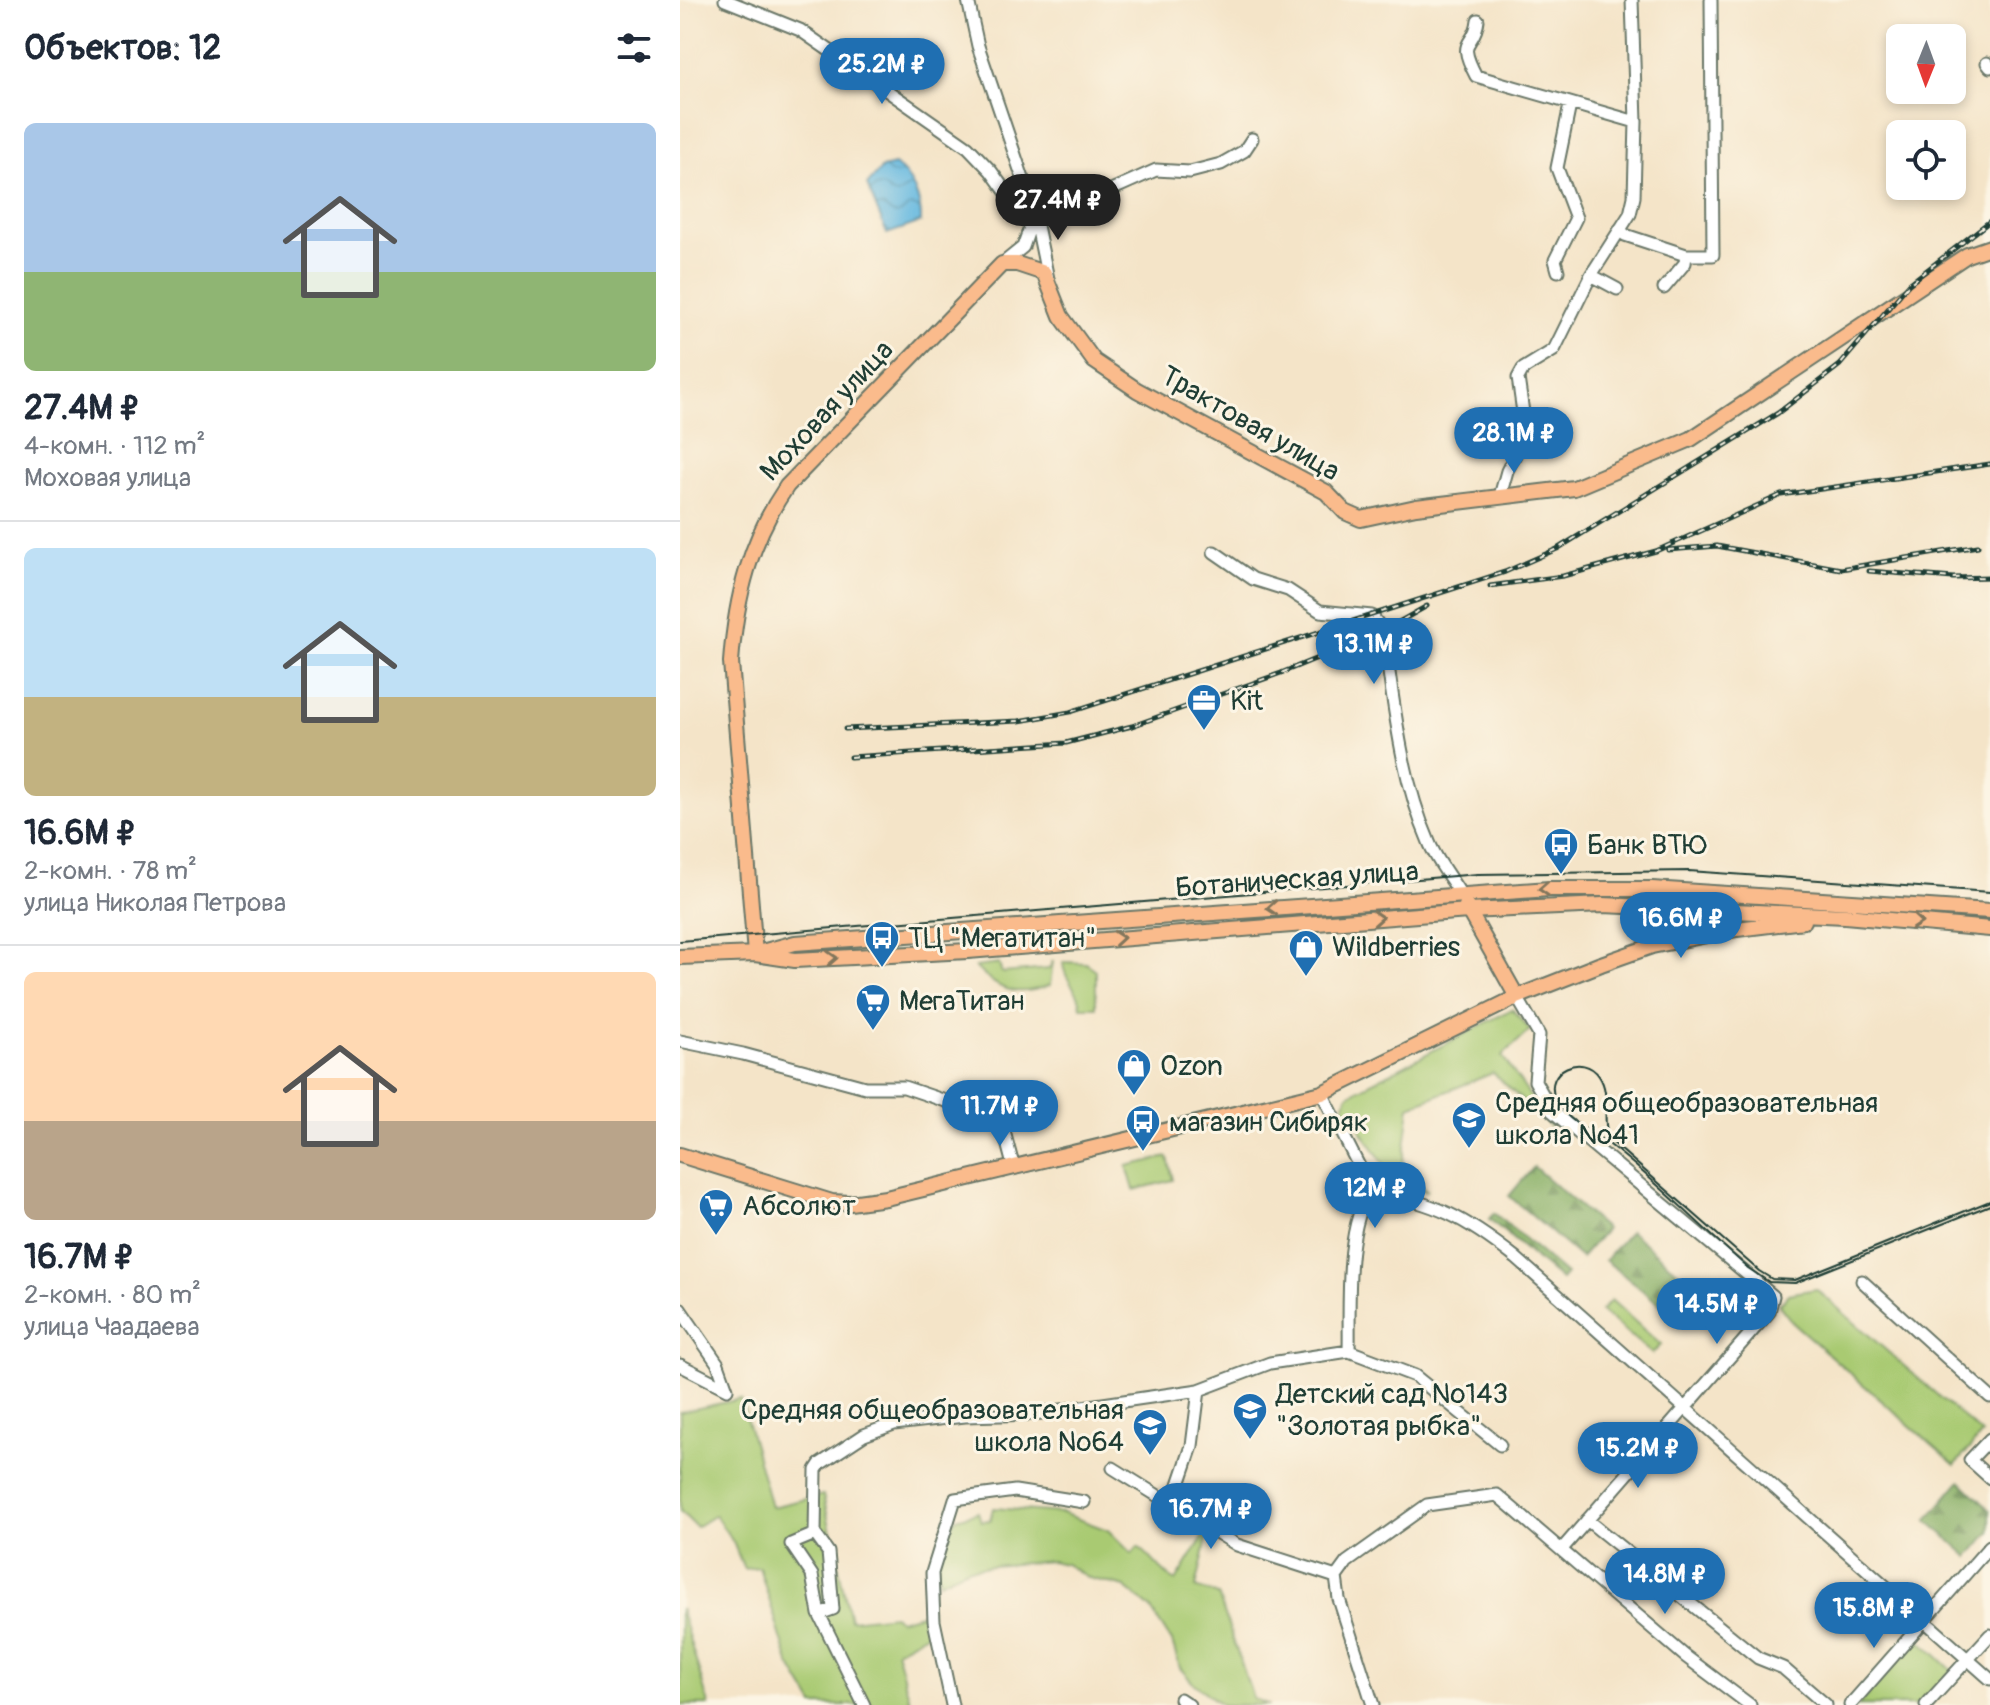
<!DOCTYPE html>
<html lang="ru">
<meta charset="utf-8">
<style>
body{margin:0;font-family:Pangolin,sans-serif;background:#f2f2f3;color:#1f2937;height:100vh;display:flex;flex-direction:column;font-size:30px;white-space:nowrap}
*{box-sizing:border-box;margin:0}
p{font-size:26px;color:#747a83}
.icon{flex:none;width:44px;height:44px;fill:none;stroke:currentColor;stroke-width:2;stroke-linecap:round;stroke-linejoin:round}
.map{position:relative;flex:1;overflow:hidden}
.sheet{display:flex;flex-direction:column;background:#fff;width:680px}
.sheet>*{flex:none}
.needle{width:52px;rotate:181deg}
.tools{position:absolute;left:1206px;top:24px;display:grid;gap:16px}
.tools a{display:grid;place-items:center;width:80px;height:80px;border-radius:12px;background:#fff;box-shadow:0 4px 12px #0003;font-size:40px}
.price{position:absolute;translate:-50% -68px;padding:0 18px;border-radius:28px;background:#1f6fb2;color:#fff;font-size:26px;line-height:52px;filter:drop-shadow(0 2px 4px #0008)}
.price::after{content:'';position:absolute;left:50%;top:48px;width:24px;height:18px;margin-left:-12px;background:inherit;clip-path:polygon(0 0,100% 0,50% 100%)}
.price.current{background:#222;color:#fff}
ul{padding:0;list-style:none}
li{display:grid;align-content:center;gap:16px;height:424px;padding:0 24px}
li+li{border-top:2px solid #e0e1e3}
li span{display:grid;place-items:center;height:248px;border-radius:12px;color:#555}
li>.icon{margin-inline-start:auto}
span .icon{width:144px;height:144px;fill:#fffc;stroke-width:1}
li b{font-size:34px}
h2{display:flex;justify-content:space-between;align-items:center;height:96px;padding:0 24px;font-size:34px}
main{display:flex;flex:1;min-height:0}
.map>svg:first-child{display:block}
.green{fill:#a9ca72;stroke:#648453;stroke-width:2}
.forest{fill:url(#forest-firs);stroke:#52764c;stroke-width:2}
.water{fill:url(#water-waves);stroke:#417a8a;stroke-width:2}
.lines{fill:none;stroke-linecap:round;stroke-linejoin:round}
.minor-casing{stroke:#6a7768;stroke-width:15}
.major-casing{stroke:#6a7768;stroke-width:18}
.minor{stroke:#fff;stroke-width:11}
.major{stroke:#fabb8c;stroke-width:14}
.tram{stroke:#1f3d34;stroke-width:2}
.rail-casing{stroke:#1f3d34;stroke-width:5}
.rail{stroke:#fcf5e5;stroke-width:2;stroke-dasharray:6;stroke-linecap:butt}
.oneway{stroke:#82765c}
.labels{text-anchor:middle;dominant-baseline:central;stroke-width:6;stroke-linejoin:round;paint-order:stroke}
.street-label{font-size:28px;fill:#1f3d34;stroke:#fcf5e5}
.poi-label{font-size:28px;fill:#1f3d34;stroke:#fcf5e5;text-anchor:start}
</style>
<main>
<section class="sheet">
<h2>Объектов: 12<svg class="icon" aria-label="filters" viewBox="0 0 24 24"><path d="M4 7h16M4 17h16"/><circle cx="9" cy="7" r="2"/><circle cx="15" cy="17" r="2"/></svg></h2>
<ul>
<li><span style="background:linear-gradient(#a9c7e8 60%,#8fb573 0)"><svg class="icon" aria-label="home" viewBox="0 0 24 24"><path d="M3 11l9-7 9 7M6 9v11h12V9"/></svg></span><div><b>27.4M ₽</b><p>4-комн. · 112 m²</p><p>Моховая улица</p></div></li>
<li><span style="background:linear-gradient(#bfe0f5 60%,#c2b280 0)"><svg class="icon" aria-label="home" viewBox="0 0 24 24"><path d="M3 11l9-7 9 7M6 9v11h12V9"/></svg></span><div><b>16.6M ₽</b><p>2-комн. · 78 m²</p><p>улица Николая Петрова</p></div></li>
<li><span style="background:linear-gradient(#ffd9b3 60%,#b9a48a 0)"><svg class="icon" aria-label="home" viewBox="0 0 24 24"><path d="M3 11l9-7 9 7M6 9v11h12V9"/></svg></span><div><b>16.7M ₽</b><p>2-комн. · 80 m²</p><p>улица Чаадаева</p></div></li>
</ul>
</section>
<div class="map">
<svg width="1310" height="1705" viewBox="0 0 1310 1705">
<defs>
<pattern id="forest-firs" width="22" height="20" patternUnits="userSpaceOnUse" patternTransform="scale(2)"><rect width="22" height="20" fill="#86ae64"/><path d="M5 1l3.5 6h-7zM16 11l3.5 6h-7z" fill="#6d8f53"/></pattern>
<pattern id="water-waves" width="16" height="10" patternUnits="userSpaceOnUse" patternTransform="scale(2)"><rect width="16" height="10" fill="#63b8e0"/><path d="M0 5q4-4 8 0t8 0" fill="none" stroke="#5197b6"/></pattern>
</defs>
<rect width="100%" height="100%" fill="#fcf5e5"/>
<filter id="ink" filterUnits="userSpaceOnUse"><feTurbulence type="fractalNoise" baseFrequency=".0125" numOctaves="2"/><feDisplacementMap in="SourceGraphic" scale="16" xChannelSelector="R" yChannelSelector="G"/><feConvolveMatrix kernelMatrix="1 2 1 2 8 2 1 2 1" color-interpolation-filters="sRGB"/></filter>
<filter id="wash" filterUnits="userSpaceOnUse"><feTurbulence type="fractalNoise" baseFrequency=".006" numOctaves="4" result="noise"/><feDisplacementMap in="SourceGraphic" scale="32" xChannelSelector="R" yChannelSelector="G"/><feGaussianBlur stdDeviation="1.8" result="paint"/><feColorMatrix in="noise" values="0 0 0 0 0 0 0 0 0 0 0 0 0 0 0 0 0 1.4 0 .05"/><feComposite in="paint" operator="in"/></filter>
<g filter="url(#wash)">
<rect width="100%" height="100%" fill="#f4e4c8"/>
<path class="green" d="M373,961L370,985C336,998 319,991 295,967L319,964L322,973L369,969Z
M383,962L406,963L416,970V1007H401C400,989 383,980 383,962Z
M832,1009L850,1030L822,1056L873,1129L813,1073L730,1106L722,1172L748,1191L720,1187L664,1106L668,1095Z
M488,1157L493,1180L454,1190L447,1166Z
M1136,1289L1302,1434L1275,1465L1113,1323L1099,1305L1108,1294Z
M931,1300L981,1345L972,1354L921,1311Z
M61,1399L91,1507L143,1495L170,1620L214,1615L219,1620L247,1612L253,1630L216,1650L231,1705H134L109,1663L79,1567L64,1569L53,1542L35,1515L16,1527L0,1511V1412Z
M313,1508L382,1513L428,1530L452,1554L458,1547C473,1557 480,1572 496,1581L525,1534L528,1535L516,1587L538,1595L573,1698L589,1705H542L513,1683L500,1668L492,1642L470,1608L445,1587L409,1578L385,1564L371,1561L289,1568L259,1582L256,1555L276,1518L298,1512L301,1521L310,1520Z
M0,1608L29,1705H0Z
M1238,1638L1273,1671L1244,1705H1178Z"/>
<path class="forest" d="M854,1167L926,1229L901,1258L829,1196Z
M814,1213L886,1274L881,1280L809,1219Z
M950,1231L1009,1281L983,1307L925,1260Z
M1280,1481L1310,1510V1532L1289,1557L1247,1520Z"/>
<path class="water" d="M214,165C232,175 242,202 241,222L207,234L187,185L202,168Z"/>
</g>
<g filter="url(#ink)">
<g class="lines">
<defs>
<path id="minor" d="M45,0L120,30L288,147L311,171L350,225
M288,0L298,46L354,211L368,279
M798,20C795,49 775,36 796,76L956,122
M1307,63L1310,67
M940,229L945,235L1006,255H1033L1031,0
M322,264L343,247L360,199L381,191L431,190L476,170L510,172L541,164L564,151L572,139
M878,271L875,260L896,218L877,168L890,105
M911,275L937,289
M984,288L1005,263L1006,255
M820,496L827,471L846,433L838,378L843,369L874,350L911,275L950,214L954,197L956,122L952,0
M534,552L573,579L608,590L640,611L692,616L703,631C714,702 720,775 749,842C756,860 771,878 781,895
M837,997L859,1035L855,1081L872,1111L1093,1296L1089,1312L882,1549
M0,1041L63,1054L185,1087H224L307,1115L322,1124L333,1165
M642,1093L691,1190C757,1204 783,1216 836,1258L1310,1679
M1182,1281L1310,1397
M0,1309L38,1364L47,1389
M669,1351L735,1376L820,1445
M0,1365L47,1389
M1310,1439L1290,1460L1310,1478
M433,1468L557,1545L656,1577
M492,1505L512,1446L519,1390L590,1363L669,1351C670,1306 664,1228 691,1190
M907,1520L1078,1658L1103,1668L1146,1705
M135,1534L111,1544L132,1575L139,1614L184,1705
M656,1577L667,1562L747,1505L817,1495L1005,1656L1070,1705
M656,1577L659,1599L693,1705
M139,1614L153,1609L148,1552L135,1534L136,1470L140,1464L184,1435L214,1424L285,1416L354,1414L519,1390
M500,1699L509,1705
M272,1705L254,1621L252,1573L275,1499L335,1491L404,1502
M1170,1705L1310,1546
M1246,1705L1310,1635"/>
<path id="major" d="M786,906L837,997
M78,953L115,943L869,889H972L1310,911
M75,954L51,662C56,597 70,540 107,486L322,264H337L364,273L381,316L414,361L457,390L646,492L665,512L681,519L736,507L894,488L1011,439L1287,255L1310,247
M0,957L75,954L115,960L288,951L788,911L923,905L1165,916L1310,929
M0,1155L152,1202L170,1203L206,1198L642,1093L837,997L921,964L972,946L1057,929L1124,921"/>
</defs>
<use href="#minor" class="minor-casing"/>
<use href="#major" class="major-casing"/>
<use href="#minor" class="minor"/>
<use href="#major" class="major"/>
<path class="tram" d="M0,941L798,874L1009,871L1310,892
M1310,1201L1115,1280L1092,1279L1079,1271L930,1140C920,1119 932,1095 919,1076C903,1052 863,1070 875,1098C884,1121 912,1131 930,1145C978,1182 1022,1228 1068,1268L1089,1282L1115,1283L1310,1205"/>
<defs>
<path id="rail" d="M988,550L1037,546L1161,569L1298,546
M1189,571L1273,578L1310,577
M810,586L883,576L976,551L1101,495L1310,464
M165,729L339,721L390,712L825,572L877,549L1098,413L1160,365L1229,284L1310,221
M170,757L386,743L452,726L601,673L703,631L747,606"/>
</defs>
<use href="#rail" class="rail-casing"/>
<use href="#rail" class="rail"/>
</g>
<defs><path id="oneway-chevron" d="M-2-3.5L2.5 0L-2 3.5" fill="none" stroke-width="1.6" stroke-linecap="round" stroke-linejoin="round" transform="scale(2)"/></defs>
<g class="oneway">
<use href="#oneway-chevron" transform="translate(864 889) rotate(177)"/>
<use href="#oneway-chevron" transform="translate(592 908) rotate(176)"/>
<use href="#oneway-chevron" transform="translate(698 918) rotate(-4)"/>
<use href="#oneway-chevron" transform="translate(1237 922) rotate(5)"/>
<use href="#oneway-chevron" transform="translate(439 938) rotate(-5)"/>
<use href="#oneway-chevron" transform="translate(152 958) rotate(-3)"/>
</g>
</g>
<defs>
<symbol id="office-pin" viewBox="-11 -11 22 30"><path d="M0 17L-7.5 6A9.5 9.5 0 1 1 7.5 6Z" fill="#1f6fb2" stroke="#fcf5e5"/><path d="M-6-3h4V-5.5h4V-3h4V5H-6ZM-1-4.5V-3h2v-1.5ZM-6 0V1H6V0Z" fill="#fff"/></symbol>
<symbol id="bus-pin" viewBox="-11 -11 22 30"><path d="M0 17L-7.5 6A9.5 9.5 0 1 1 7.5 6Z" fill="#1f6fb2" stroke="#fcf5e5"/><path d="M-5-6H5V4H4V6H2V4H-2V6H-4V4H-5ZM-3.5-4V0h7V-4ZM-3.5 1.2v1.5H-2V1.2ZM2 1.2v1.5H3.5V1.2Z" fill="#fff"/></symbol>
<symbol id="shop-pin" viewBox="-11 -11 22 30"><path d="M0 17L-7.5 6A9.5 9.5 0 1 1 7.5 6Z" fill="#1f6fb2" stroke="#fcf5e5"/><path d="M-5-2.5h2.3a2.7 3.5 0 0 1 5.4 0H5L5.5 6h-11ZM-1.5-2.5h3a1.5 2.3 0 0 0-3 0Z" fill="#fff"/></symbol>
<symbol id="supermarket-pin" viewBox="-11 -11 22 30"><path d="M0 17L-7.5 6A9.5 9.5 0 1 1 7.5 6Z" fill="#1f6fb2" stroke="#fcf5e5"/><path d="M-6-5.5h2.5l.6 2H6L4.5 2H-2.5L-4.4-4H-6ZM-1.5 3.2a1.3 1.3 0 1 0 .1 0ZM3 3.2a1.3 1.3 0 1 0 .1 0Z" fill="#fff"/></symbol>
<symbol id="school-pin" viewBox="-11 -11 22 30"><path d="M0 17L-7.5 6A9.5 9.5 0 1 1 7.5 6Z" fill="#1f6fb2" stroke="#fcf5e5"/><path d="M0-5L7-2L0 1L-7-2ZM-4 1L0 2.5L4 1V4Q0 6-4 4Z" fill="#fff"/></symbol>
</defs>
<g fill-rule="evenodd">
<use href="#office-pin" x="504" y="681" width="40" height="54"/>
<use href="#bus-pin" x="861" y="825" width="40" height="54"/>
<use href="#bus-pin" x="182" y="918" width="40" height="54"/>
<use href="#shop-pin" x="606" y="927" width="40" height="54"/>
<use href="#supermarket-pin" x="173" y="981" width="40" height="54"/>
<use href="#shop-pin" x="434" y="1046" width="40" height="54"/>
<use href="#school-pin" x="769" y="1099" width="40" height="54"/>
<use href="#bus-pin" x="443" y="1102" width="40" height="54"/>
<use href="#supermarket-pin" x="16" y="1186" width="40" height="54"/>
<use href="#school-pin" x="550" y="1390" width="40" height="54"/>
<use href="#school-pin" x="450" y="1406" width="40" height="54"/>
</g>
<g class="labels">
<g class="street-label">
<text transform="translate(147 411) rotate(-47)">Моховая улица</text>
<text transform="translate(570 424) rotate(30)">Трактовая улица</text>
<text transform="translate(617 880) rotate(-4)">Ботаническая улица</text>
</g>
<g class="poi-label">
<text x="550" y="701">Kit</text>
<text x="907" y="845">Банк ВТЮ</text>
<text x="228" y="938">ТЦ "Мегатитан"</text>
<text x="652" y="947">Wildberries</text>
<text x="219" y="1001">МегаТитан</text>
<text x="480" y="1066">Ozon</text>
<text x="815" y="1103">Средняя общеобразовательная<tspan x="815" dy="32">школа №41</tspan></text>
<text x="489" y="1122">магазин Сибиряк</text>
<text x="62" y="1206">Абсолют</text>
<text x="596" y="1394">Детский сад №143<tspan x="596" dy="32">"Золотая рыбка"</tspan></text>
<text x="444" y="1410" text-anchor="end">Средняя общеобразовательная<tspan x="444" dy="32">школа №64</tspan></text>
</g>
</g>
</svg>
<div class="tools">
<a><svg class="needle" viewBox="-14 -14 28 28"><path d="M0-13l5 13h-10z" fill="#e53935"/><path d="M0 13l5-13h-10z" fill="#747a83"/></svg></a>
<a><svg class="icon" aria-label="locate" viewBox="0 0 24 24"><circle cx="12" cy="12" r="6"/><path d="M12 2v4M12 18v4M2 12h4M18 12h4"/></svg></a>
</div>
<b class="price" style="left:202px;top:106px">25.2M ₽</b>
<b class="price current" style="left:378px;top:242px">27.4M ₽</b>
<b class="price" style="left:834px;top:475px">28.1M ₽</b>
<b class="price" style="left:694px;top:686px">13.1M ₽</b>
<b class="price" style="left:1001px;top:960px">16.6M ₽</b>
<b class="price" style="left:320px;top:1148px">11.7M ₽</b>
<b class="price" style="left:695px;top:1230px">12M ₽</b>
<b class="price" style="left:1037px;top:1346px">14.5M ₽</b>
<b class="price" style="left:958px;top:1490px">15.2M ₽</b>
<b class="price" style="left:531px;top:1551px">16.7M ₽</b>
<b class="price" style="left:985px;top:1616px">14.8M ₽</b>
<b class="price" style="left:1194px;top:1650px">15.8M ₽</b>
</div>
</main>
